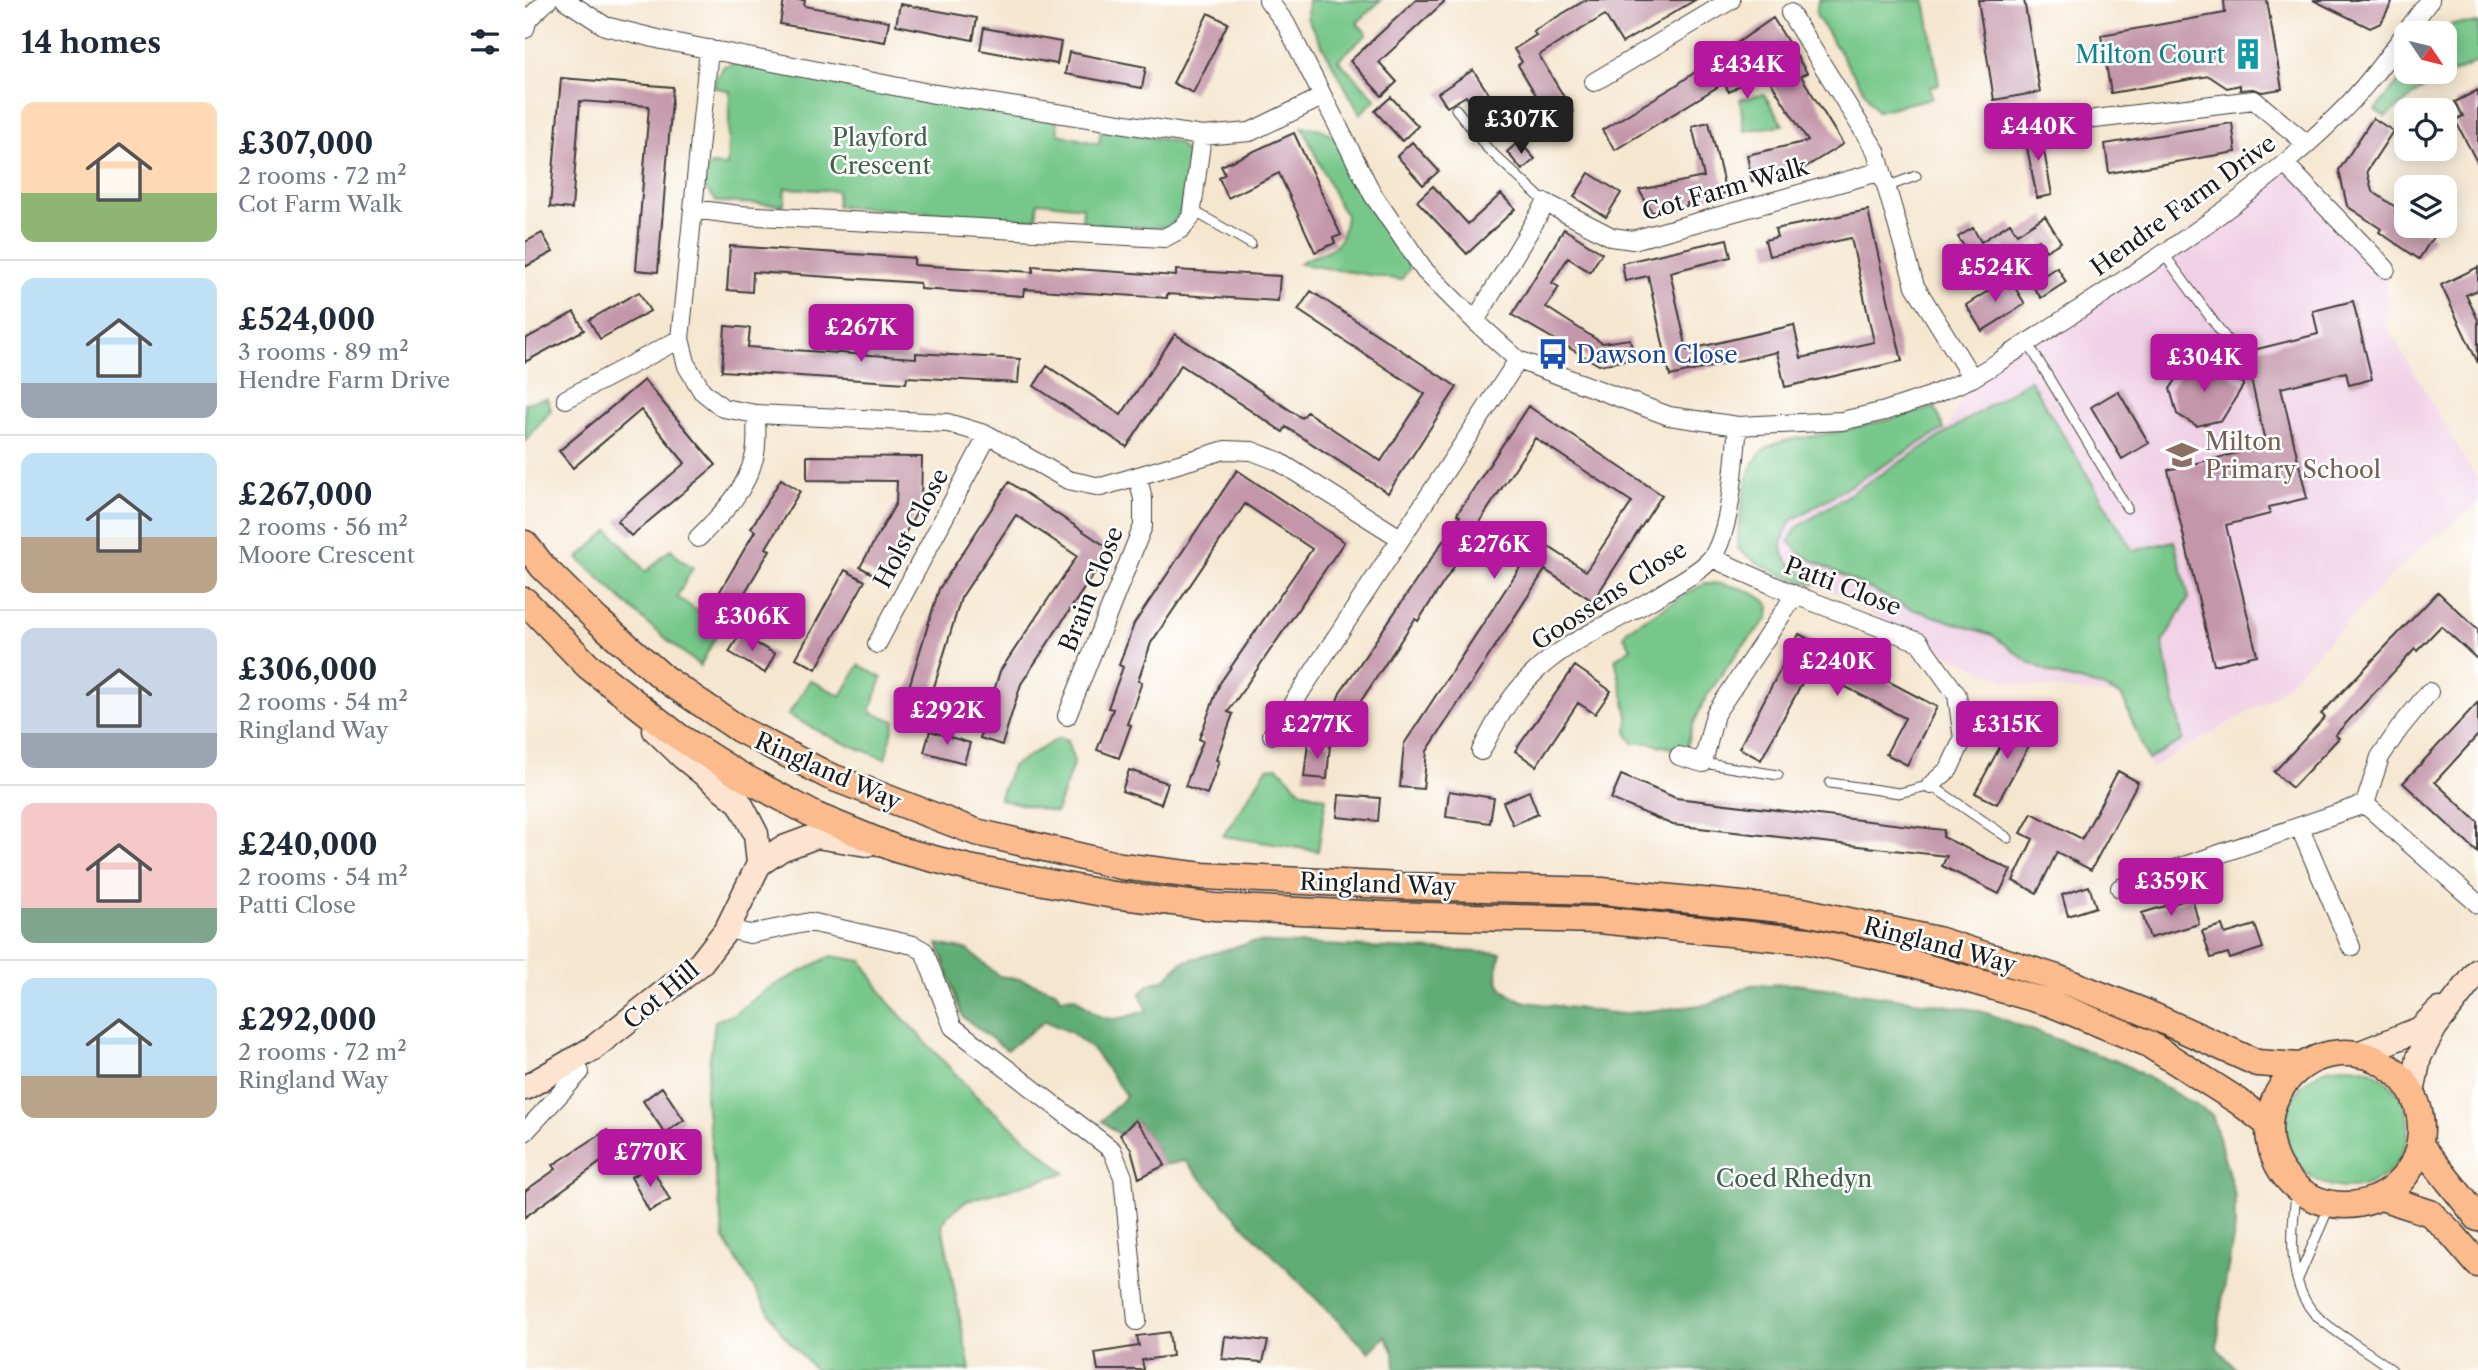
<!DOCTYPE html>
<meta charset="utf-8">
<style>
body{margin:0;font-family:"Libre Caslon Text",serif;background:#f2f2f3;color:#1f2937;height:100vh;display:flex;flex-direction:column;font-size:26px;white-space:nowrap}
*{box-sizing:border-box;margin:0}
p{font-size:23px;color:#747a83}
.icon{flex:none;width:38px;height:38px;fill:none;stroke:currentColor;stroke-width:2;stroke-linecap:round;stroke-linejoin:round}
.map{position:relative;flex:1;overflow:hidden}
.sheet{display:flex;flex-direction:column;background:#fff;width:525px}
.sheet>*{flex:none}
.needle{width:46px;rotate:125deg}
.tools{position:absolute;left:1869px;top:21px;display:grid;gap:14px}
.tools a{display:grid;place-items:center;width:63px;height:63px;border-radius:14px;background:#fff;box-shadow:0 4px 18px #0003;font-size:35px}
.price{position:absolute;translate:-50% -60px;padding:0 16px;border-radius:7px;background:#b5179e;color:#fff;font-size:23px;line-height:46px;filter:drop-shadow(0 2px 4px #0008)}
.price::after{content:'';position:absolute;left:50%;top:42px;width:21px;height:16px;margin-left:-10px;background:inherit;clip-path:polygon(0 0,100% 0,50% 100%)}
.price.active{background:#222;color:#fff}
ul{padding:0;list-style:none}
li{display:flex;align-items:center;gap:21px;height:175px;padding:0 21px}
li+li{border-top:2px solid #e0e1e3}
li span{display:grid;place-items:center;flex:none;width:196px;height:140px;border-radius:14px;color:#555}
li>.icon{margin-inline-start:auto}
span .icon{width:84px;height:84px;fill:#fffc;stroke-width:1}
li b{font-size:30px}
h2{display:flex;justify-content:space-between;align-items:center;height:84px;padding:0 21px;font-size:30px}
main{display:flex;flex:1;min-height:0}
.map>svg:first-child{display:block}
.built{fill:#f0d0e5}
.green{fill:#76c789;stroke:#497252;stroke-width:2}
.forest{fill:#60ac75;stroke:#3e6448;stroke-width:2}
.building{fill:#c396a9}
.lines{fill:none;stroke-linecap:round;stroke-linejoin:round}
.lane-casing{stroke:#3d3a37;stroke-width:11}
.street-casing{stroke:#3d3a37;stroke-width:20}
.secondary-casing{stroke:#3d3a37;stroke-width:27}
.primary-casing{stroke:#3d3a37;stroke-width:29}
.lane{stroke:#fff;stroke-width:9}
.street{stroke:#fff;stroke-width:18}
.secondary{stroke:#fde4d1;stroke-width:24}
.primary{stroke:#fbbb8c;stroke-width:26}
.labels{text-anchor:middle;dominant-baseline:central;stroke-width:5;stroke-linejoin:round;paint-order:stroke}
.culture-label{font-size:24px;fill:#0d838f;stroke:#fff;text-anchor:end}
.park-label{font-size:24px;fill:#406048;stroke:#fff}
.street-label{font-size:24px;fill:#1c1c1c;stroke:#fff}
.transit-label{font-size:24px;fill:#164399;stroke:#fff;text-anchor:start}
.education-label{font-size:24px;fill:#785e54;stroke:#fff;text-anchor:start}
</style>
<main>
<section class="sheet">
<h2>14 homes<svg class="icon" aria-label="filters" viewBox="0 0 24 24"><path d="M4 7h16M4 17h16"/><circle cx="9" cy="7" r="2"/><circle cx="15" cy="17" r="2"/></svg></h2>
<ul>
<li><span style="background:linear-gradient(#ffd9b3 65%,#8fb573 0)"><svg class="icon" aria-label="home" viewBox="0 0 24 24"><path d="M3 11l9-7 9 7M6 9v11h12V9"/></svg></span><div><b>£307,000</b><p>2 rooms · 72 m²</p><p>Cot Farm Walk</p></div></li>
<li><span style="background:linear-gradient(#bfe0f5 75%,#9aa5b1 0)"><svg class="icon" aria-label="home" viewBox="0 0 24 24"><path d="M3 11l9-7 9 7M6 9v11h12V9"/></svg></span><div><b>£524,000</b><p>3 rooms · 89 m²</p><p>Hendre Farm Drive</p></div></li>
<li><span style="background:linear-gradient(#bfe0f5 60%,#b9a48a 0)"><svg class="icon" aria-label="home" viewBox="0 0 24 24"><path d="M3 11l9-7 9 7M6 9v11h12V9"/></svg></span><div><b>£267,000</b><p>2 rooms · 56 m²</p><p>Moore Crescent</p></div></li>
<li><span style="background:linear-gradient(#c9d6e8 75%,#9aa5b1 0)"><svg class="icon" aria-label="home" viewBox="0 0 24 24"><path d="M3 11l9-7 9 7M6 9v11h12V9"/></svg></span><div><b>£306,000</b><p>2 rooms · 54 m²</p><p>Ringland Way</p></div></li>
<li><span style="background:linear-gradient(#f6c9c9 75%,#7fa58c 0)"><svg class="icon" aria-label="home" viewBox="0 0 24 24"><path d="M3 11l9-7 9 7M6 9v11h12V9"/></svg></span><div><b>£240,000</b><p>2 rooms · 54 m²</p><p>Patti Close</p></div></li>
<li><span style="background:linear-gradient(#bfe0f5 70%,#b9a48a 0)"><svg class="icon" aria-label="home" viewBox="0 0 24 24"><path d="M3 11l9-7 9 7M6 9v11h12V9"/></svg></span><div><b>£292,000</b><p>2 rooms · 72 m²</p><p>Ringland Way</p></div></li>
</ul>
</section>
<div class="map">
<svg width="1953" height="1370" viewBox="0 0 1953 1370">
<rect width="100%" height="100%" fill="#fff"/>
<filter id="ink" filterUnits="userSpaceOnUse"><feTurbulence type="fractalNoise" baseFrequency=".0143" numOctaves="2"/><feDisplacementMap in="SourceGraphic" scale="14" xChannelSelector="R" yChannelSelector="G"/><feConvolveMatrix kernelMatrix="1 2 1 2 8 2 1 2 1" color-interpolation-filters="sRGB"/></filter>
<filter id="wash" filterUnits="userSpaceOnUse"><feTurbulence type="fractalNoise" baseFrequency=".00686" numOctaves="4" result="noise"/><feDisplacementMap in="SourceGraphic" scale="28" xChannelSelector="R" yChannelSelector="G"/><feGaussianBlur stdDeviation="1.57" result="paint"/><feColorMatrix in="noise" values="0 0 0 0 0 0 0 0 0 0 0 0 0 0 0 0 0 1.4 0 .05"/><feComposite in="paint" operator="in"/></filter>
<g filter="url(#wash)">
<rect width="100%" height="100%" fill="#f5e6cf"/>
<path class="built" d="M1760,164L1861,269L1862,326L1953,481V503L1888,554L1749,697L1626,768L1597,696L1489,684L1394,642L1267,566L1257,554L1256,538L1266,521L1424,426L1447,378Z"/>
<path class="green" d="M783,0H856L832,23L842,34L813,60L851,99L835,114L782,18Z
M1293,0H1400L1414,84L1405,87L1407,98L1352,111L1291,15Z
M1953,23V61L1903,85L1860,117L1850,110L1882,72H1920V33H1912L1927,24Z
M217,62L532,121L533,134L574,144L576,129L652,142L662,153V180L655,216L644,227L624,228L557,223L558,207L513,202L511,220L312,206V191L260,188L259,205L192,202L180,188V172L186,165L202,166L205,91L189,87L191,79L199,66Z
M1239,94L1258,125L1219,131L1215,99Z
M777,126L796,129L810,137L885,268L876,280L774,264L778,261C808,247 817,251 821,215L815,207Z
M1505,380L1608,551L1649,541L1664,598L1637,643L1658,740L1623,760L1597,696L1577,687L1531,675L1502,661L1467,635L1381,607L1277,555L1264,541L1272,528L1296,512Z
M22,398L26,410L0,442V403Z
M1410,407L1419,429L1266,521C1243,560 1268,566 1298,585C1268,582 1235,568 1212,548C1214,524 1218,467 1238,451C1255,437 1280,439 1300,434C1337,427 1374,417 1410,407Z
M84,530L121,572L146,549L157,561L168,567L152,597L196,627L175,666L122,623L53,558Z
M1180,583C1200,583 1231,589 1244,605L1243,618L1215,649L1181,697L1167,727L1161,751L1124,743H1108L1102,734L1103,716L1090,659L1106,648L1099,636L1103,629Z
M334,665L357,678L345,712L370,721L360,759L309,739L263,715L285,680L316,696Z
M534,738L542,741L549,762L531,812L474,799L487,766Z
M753,767L776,791L801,798L793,851L698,836L742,768Z
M306,956L337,961L363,1002L451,1096L540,1173L441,1201L424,1214L417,1225L445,1370H290L257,1333L199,1239L180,1096L190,1021L209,1014L242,989Z
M1761 1127a61 61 0 1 1 122 0a61 61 0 1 1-122 0Z"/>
<path class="forest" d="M728,942L976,953C967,981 973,992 1001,1002L1096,1014L1185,1004L1226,985L1271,984L1453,1010L1601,1065L1687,1115L1710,1196V1228L1697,1301L1692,1348L1712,1370H870L869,1353L861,1336L844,1352L722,1229L660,1161L640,1165L626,1140L610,1120L595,1135L577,1121L601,1096L569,1051L547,1033L520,1021L482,1050L438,1017L413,944L443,950L474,976L495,979L531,991L535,998L550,997C580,1023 584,1024 622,1010L615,994L625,984L641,979L657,962Z"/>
<g id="blocks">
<path class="building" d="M259,0H280L279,6L364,21L360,42L255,24Z
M891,0H921L854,62L872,82L857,96L825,61Z
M1061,0H1170L1097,43L1080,15L1014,55L1048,112L1029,125L993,65L997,62L989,49L1011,35L1008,31Z
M1453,0H1499L1515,92L1469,100Z
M1699,0H1742L1757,89L1737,92L1728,89L1715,90V85L1702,88L1684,76L1586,93L1576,35L1700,13Z
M1788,0H1868L1856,23L1845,28Z
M375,4L452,18L448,40L371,25Z
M683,13L703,23L668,93L648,83Z
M1248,18L1282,73L1276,76L1318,144L1274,171L1227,181L1222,155L1283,141L1238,70L1204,92L1199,83L1090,150L1077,130L1150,86Z
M459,28L536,42L532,64L455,50Z
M544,52L621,67L617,88L540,74Z
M948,70L976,112L960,124L941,96L922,107L913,93Z
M36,78L148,87L133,272L111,270L124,106L55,101L47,209L25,207Z
M1953,90V164L1930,120L1938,116L1930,102Z
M866,97L893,126L877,141L850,111Z
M1848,118L1868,131L1842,171L1847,191L1872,208L1870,212L1881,219V226H1892L1908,237L1894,259L1854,232L1856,229L1822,206L1814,170Z
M1184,122L1201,193L1162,203V206L1127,212L1114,190L1179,177L1167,126Z
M1707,123L1711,152L1584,173L1580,144Z
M1515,129L1527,195L1512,198L1499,132Z
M769,133L816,235L808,238L810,243L790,252L754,173L703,198L694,178L700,174L696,166Z
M994,141L1010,159L997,170L982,152Z
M887,142L914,171L898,185L872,156Z
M1064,173L1096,193L1081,217L1049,197Z
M908,186L943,224L976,194L990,209L942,254L892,201Z
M1343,210L1377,361L1260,387L1252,352L1145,376L1123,276L1100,281L1097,263L1202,239L1206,257L1145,272L1162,350L1269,325L1276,358L1349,342L1326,238L1244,256L1240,240L1252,237L1250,229Z
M1520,216L1536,242L1521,251L1514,240L1487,258L1478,245L1429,275L1422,264L1442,251L1433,237L1448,228L1456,242L1485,223L1492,234Z
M1039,229L1077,253L1065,272L1043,258L1027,283L1034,287L1021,307L1077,343L1105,339L1109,359L1074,365L987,315Z
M17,233L28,252L0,267V242Z
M205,246L389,258V265L508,272V266L651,276V270L755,276L753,301L642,294V298L499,289L498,296L395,289V283L228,272L227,292L202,290Z
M1532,267L1541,282L1516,298L1506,284Z
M1953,267V290L1941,295L1953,320V363L1916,285Z
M1484,278L1500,304L1457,331L1441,305Z
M786,291L932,387L863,493L761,427L758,432L656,365L602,447L509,386L522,366L596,415L650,334L777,418L782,412L856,461L900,394L773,310Z
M114,292L125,311L75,339L64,320Z
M1828,301L1847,379L1824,385L1821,372L1756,388L1782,498L1744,507L1745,514L1701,525L1732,655L1689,665L1643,470L1741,446L1720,352L1793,334L1788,311Z
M49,312L59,330L0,362V339Z
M200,326L225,328L223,347L391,358V353L495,359L493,383L382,377L381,383L197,371Z
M1682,363L1719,384L1697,420L1672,426L1652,414L1645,389L1658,369Z
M119,380L191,465L106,536L92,521L160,463L116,410L48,468L34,451Z
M1593,391L1624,443L1597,459L1566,407Z
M1003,406L1137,495L1068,601L1020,570L902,751L898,789L875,787L879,744L1013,540L1061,571L1107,502L1010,438L947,533L950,535L893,621L890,619L836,701L823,736L802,728L815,693L935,516L932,514Z
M282,456L397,457L396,505L355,578L335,567L371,503L372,481L282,480Z
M712,470L819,542L703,712L708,714L691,760L694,761L682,794L660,786L678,741L674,739L695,683L787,549L720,504L626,643L613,681L617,682L602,724L606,725L594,758L572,750L588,709L583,708L598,667L594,665L609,624Z
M256,479L275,491L241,548L245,550L206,616L187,605L230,531L226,528Z
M484,482L585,549L496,684L477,745L455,738L475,671L552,556L491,515L436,598L399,720L376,713L414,589Z
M320,570L340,581L291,669L271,658Z
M1913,592L1953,630V660L1916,626L1892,651L1890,649L1810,735L1814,738L1767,788L1749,772L1800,717L1796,714Z
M215,634L250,654L240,673L204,652Z
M1274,634L1412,707L1382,765L1361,754L1380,718L1285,668L1236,760L1214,748Z
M1050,666L1086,691L1070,714L1053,703L1011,766L990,751Z
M1953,702V735L1910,782L1953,822V853L1878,783Z
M1491,717L1513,729L1472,804L1450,793Z
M405,731L445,743L439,763L399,752Z
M783,742L805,744L802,779L779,777Z
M604,770L643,783L636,804L597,791Z
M1593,771L1613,782L1566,870L1532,852L1512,893L1488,881L1508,839L1496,833L1507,813L1557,839Z
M1096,775L1151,798L1419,830L1418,837L1486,870L1474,894L1417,866L1422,856L1148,825L1086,799Z
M924,791L969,798L965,823L921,817Z
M1004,791L1013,814L988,825L978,802Z
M814,795L855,798L853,821L812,817Z
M1564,886L1571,907L1543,916L1537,895Z
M1667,898L1674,924L1625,938L1617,913Z
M1697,925L1700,934L1730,925L1738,948L1705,959L1703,953L1686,958L1677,931Z
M137,1087L159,1120L140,1133L118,1101Z
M610,1120L626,1140L640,1165L614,1178L606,1149L595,1135Z
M82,1130L95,1148L0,1217V1191L31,1169L28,1165Z
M126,1166L145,1200L124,1211L106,1177Z
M644,1332L647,1356L617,1360L619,1370H573L570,1353L614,1346L612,1336Z
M700,1336L743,1341L738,1362L697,1359Z"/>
</g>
</g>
<g filter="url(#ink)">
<use href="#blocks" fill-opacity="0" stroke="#3d3a37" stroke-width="2"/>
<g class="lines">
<defs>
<path id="lane" d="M931,109L963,149L1021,203
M1361,187L1391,176
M667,210L726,244
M1638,253L1705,344
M1503,343L1602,508
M1178,763L1253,775
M1305,783L1374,793L1406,785L1483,838
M1772,1189C1766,1229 1761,1287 1793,1317C1815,1337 1844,1351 1867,1370
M1773,1279L1805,1205"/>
<path id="street" d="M40,0L80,26L137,40L404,93L677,136L725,132L797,97
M743,0L761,24L848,195L900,271L950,321L993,360L1144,416L1213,426L1317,421L1360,411L1405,396L1447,378L1472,363C1588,286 1712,214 1812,116C1847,82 1875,39 1905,0
M1265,13L1351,151L1390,286L1447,378
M0,29L3,19L23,0
M184,49L168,209L214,215L639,238L656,229L666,217L677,136
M1069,82L1206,0
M1570,119L1729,100L1782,144
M1760,164L1861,269
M168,209L155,339L162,366L177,391L198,408L231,414L423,423L463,435L543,480L576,487L700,450L727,451L753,461L875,538
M950,321L1021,203L1087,237L1108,240L1357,171
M41,399L155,339
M173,538C197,514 220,492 229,458C233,445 231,428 231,414
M1187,558L1270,595L1394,642L1432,695L1438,739L1424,769L1406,785
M352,644L463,435
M1904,692L1874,729L1855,757L1840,804L1953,904
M542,716L618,526V499L613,478
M747,735L993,360
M956,751C970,723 984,697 1006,676C1043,638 1097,620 1141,591C1155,581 1179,570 1188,556C1207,526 1209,462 1213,426
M1154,756L1178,763L1190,714L1270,595
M1775,828L1826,947
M1595,888L1840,804
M202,929L225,934L285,922L388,945L399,951L428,1027L587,1150L598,1177L612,1321
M0,1132L55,1072"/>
<path id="secondary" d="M130,730L159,758L215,803L231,834L234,864
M1833,1054L1895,1029L1914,1010
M0,1088L67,1049L175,964L202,929L234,864L256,849L291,836L342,844
M1887,1093L1894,1057L1910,1027L1953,971"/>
<path id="primary" d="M0,544L18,567L72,620L140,679L214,729L304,776L451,832L596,866L678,876L876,886L1077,891L1277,911L1412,940L1532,978L1617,1011L1732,1063L1776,1066
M0,601L63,666L154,737L211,773L291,816L374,850L444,868L588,895L690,907L861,915L1074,920L1284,941L1389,964L1525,1003L1622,1043L1713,1101L1743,1124
M1744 1129a76 76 0 1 1 152 0a76 76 0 1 1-152 0Z
M1895,1145L1953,1218
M1856,1197L1905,1213L1927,1234L1953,1264"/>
</defs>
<use href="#lane" class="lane-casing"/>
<use href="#street" class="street-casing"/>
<use href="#secondary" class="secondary-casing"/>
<use href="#primary" class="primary-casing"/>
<use href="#lane" class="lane"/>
<use href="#street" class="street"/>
<use href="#secondary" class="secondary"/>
<use href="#primary" class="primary"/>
</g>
</g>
<defs>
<symbol id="building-bare" viewBox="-9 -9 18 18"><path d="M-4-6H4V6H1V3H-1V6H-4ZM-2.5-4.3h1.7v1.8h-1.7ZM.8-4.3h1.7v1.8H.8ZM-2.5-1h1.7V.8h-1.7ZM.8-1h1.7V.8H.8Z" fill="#0f9aa8" stroke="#fff" stroke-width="2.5" paint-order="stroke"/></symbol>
<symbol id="bus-bare" viewBox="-9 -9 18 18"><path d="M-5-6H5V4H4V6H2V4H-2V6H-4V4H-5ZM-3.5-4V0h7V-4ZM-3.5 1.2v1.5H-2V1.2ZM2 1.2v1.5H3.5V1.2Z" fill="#1a4fb4" stroke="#fff" stroke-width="2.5" paint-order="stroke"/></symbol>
<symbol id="school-bare" viewBox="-9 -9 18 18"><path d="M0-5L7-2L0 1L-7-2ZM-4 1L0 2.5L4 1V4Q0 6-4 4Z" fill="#8d6e63" stroke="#fff" stroke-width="2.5" paint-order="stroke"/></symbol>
</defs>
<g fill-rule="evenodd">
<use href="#building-bare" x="1701" y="32" width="44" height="44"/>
<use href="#bus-bare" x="1006" y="332" width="44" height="44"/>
<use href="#school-bare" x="1635" y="433" width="44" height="44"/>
</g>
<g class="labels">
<g class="culture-label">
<text x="1700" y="54">Milton Court</text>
</g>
<g class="park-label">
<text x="355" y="137">Playford<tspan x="355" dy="28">Crescent</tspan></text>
<text x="1269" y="1178">Coed Rhedyn</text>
</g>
<g class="street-label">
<text transform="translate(1200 189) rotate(-16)">Cot Farm Walk</text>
<text transform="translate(1658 205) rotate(-36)">Hendre Farm Drive</text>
<text transform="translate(386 528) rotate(-62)">Holst Close</text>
<text transform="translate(1318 586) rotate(21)">Patti Close</text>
<text transform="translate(566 589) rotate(-68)">Brain Close</text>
<text transform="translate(1084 595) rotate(-33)">Goossens Close</text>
<text transform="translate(303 771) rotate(24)">Ringland Way</text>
<text transform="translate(853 884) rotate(2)">Ringland Way</text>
<text transform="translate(1415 945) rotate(15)">Ringland Way</text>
<text transform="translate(136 995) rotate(-40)">Cot Hill</text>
</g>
<g class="transit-label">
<text x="1051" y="354">Dawson Close</text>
</g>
<g class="education-label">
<text x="1680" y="441">Milton<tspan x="1680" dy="28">Primary School</tspan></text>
</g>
</g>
</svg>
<div class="tools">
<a><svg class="needle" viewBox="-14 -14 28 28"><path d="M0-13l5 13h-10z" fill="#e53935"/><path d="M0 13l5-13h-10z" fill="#747a83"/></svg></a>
<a><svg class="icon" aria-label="locate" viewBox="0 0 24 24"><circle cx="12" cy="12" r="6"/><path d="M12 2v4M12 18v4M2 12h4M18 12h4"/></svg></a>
<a><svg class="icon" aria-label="layers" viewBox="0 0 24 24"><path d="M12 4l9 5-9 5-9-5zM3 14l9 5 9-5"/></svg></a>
</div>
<b class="price" style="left:1222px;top:101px">£434K</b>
<b class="price active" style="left:996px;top:156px">£307K</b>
<b class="price" style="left:1513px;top:163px">£440K</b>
<b class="price" style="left:1470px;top:304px">£524K</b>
<b class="price" style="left:336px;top:364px">£267K</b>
<b class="price" style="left:1679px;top:394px">£304K</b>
<b class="price" style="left:969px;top:581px">£276K</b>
<b class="price" style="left:227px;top:653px">£306K</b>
<b class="price" style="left:1312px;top:698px">£240K</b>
<b class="price" style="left:422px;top:747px">£292K</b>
<b class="price" style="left:792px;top:761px">£277K</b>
<b class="price" style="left:1482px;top:761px">£315K</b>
<b class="price" style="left:1646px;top:918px">£359K</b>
<b class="price" style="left:125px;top:1189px">£770K</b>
</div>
</main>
